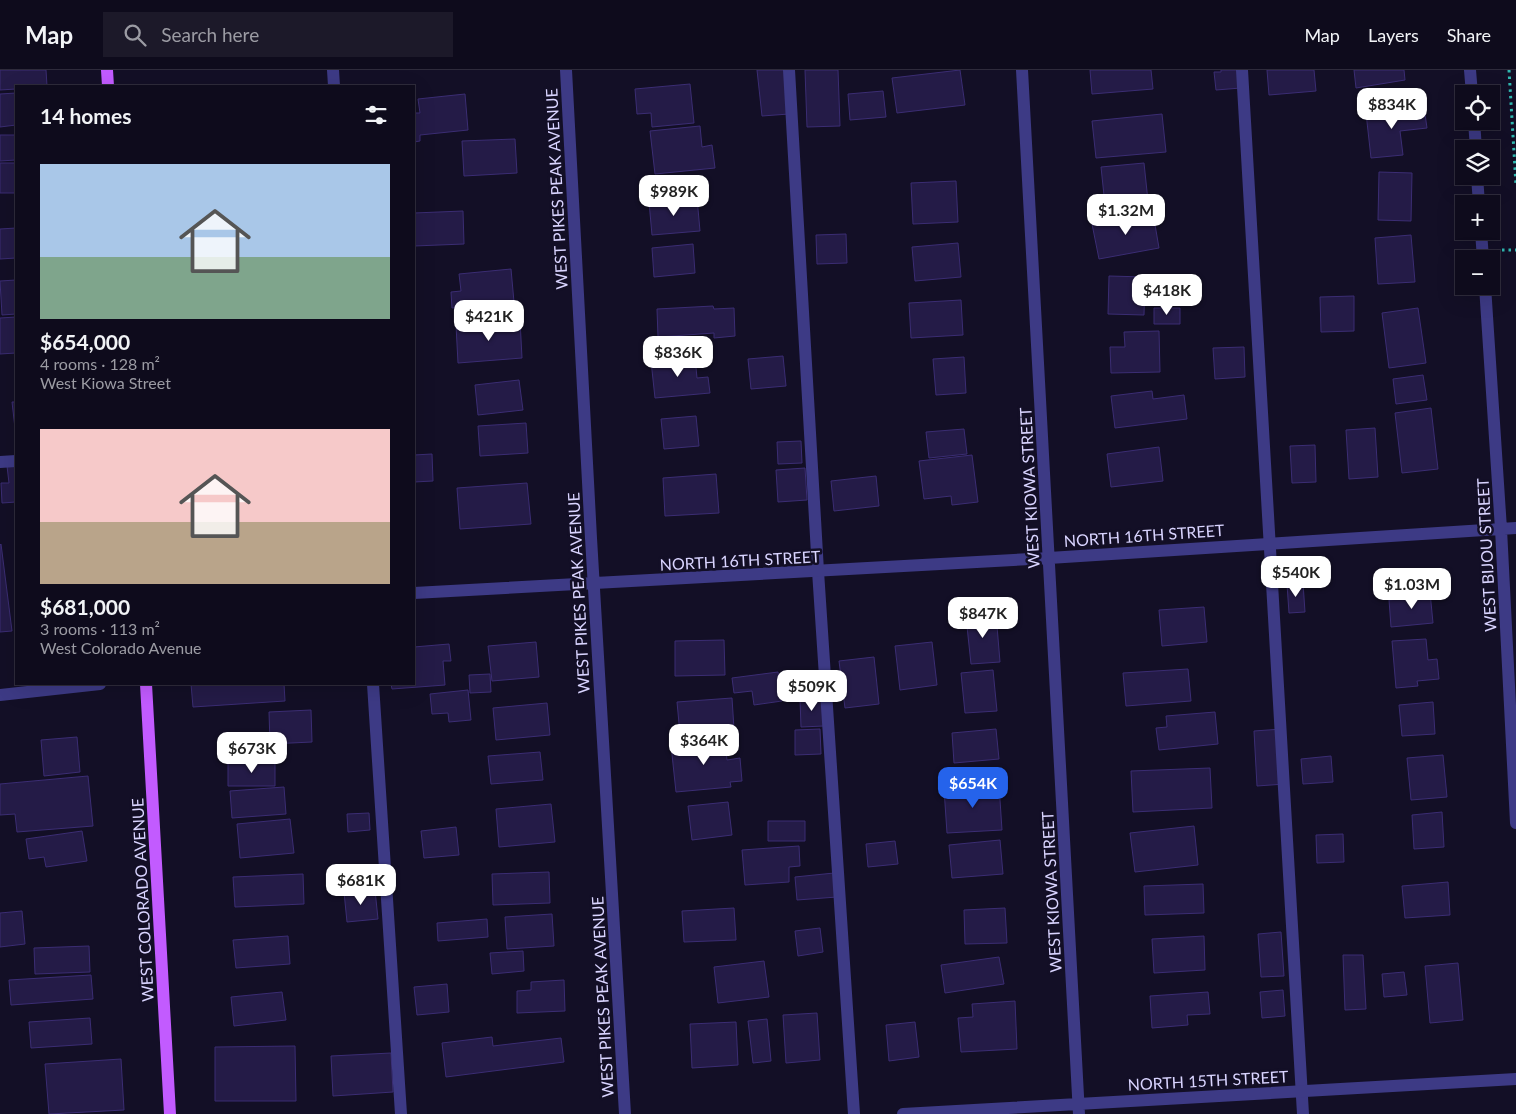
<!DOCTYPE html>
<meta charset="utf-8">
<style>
body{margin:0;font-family:Lato,sans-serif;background:#1c1929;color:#f1f3f6;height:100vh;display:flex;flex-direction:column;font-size:19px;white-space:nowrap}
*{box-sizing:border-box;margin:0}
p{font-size:16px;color:#9b9ba3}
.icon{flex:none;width:28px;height:28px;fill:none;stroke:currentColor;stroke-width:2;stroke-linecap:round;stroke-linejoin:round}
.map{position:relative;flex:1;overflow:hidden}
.sheet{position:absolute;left:15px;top:15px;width:400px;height:600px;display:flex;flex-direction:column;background:#0e0b1c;border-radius:0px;box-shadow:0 5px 20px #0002,0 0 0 1px #2e2b3b}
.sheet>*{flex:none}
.fabs{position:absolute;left:1455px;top:15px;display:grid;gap:10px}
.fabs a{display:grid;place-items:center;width:45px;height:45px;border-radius:0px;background:#0e0b1c;box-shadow:0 5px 20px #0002,0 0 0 1px #2e2b3b;font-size:25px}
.price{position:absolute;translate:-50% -42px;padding:0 11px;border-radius:10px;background:#fff;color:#222;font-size:16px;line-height:32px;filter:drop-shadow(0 1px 2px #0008)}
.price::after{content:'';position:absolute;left:50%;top:30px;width:15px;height:11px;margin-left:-8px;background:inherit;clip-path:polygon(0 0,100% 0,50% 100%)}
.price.current{background:#2563eb;color:#fff}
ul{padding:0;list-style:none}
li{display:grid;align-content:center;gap:10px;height:265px;padding:0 25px}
li span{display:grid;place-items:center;height:155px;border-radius:0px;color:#555}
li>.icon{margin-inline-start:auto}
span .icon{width:90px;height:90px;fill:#fffc;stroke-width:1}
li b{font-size:21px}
h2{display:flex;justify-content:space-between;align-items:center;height:60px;padding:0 25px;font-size:21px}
header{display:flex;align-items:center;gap:30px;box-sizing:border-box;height:70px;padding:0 25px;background:#0e0b1c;border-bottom:1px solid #2e2b3b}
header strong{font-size:24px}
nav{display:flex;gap:28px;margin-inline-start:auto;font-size:18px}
.search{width:350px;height:45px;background:#1c1929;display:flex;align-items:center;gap:12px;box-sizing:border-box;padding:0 18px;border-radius:0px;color:#9b9ba3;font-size:19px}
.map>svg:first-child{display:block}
.building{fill:#241b47;stroke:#3b2d73}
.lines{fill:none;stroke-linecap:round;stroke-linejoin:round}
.path{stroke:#2fb8b0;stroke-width:3;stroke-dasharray:2.5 4;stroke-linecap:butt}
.lane{stroke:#3d3a85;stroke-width:12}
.street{stroke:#3d3a85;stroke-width:12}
.primary{stroke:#c25bff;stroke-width:12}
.labels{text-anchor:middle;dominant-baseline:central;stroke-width:5;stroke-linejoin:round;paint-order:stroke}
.street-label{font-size:16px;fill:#d9d4ff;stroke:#130f26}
</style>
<header>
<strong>Map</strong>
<div class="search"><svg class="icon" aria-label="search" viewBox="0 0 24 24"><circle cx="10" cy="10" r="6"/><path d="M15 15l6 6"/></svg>Search here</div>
<nav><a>Map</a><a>Layers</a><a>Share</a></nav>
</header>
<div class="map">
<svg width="1516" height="1044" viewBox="0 0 1516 1044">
<rect width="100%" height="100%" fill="#130f26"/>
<path class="building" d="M0,0H46L47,16H16V19L0,20Z
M757,0H785L789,44L762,46Z
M805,0H838L840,56L807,57Z
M960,0L965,35L897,43L892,8Z
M1090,0H1151L1153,19L1092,24Z
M1221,0H1240L1241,18L1216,20L1214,2H1221Z
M1267,0H1314L1316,21L1269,25Z
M1354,0H1404L1405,10L1356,18Z
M690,14L694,53L652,57L651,43L637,44L635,19Z
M883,21L886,47L850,50L848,24Z
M16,23V55L0,57V24Z
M465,24L468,60L420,65V71L414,72V43H420L418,29Z
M1424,37L1427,58L1400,61L1403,85L1371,88L1366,43Z
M1162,44L1166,82L1096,88L1092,51Z
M700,56L702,77L712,75L715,98L655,104L650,61Z
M0,65H16V90L0,91Z
M515,69L517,103L464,106L462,71Z
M0,93H16V123H0Z
M1144,93L1148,131L1105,135L1101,97Z
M1379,102L1412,103L1411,151L1378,150Z
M956,111L958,152L913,154L911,113Z
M697,128L700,161L652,165L649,132Z
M463,141L464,174L414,176V143Z
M1153,143L1159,178L1099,189L1092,154Z
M16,158V188L0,189V159Z
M846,164L847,193L817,194L816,165Z
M1411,165L1415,212L1378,214L1375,168Z
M958,173L961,207L915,211L912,177Z
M693,174L695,203L654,207L652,178Z
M511,199L514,232L452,238L451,222L461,221L459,204Z
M1109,206L1145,207L1144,245L1108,244Z
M16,210V244L2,245L0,211Z
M1354,226V261L1321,262L1320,227Z
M961,230L963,265L911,268L909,233Z
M713,236L714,239L734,238L735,266L714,268V263L658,267L657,239Z
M1154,238H1180V254H1154Z
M1418,238L1426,293L1389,298L1382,243Z
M16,247V283L0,284V248Z
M520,250L522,288L458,293L456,255Z
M1159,261L1160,302L1111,303L1110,277H1125L1124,262Z
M1244,277L1245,307L1215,309L1213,278Z
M783,286L786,316L751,319L748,289Z
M695,287L697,308L708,307L710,323L655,328L651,291Z
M964,287L966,323L936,325L933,289Z
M1423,305L1427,330L1396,334L1393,309Z
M519,310L523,340L478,345L475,315Z
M1152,321L1153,329L1184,325L1187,349L1115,358L1111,326Z
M12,332H16V367Z
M1431,338L1438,399L1402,403L1395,343Z
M696,346L699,376L664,379L661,349Z
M526,353L528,383L480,386L478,356Z
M1375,358L1378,407L1349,409L1346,360Z
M964,359L967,384L929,388L926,362Z
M801,371L802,393L778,394L777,372Z
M1315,375L1316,412L1292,413L1290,376Z
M1159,377L1163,411L1111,417L1107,384Z
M432,384L433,411L414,412V385Z
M972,385L978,432L952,435L951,426L924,429L919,391Z
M16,395V432L2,433L1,413H9L7,396Z
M805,398L807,430L778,432L776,400Z
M716,404L719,443L665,446L663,408Z
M876,406L879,436L834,441L831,411Z
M527,413L531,454L460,459L457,418Z
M1,474L12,561L0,562V475Z
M1303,513L1305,542L1289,543L1287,514Z
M1430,522L1433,553L1391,557L1389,530L1409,528L1408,523Z
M1204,537L1207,572L1162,576L1159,540Z
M996,544L1000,592L971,594L966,547Z
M1426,569L1428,590L1437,589L1439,609L1417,611L1418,616L1396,618L1392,571Z
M724,570L725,605L675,606V571Z
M536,572L539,607L492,611L488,576Z
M932,572L937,615L900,620L895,576Z
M449,574L451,591H443L445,615L392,619L391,614H414V577Z
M874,587L879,634L845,638L839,591Z
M1188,599L1191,631L1126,636L1123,603Z
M993,600L997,641L965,643L961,603Z
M778,602L782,631L754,635L752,621L734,623L732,608Z
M490,604L491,622L470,623L469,605Z
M191,614H284L285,631L193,637Z
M468,620L471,650L449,652L448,643L432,644L430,624Z
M732,628L734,659L680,664L677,632Z
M823,628L824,656L801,657L800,629Z
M1433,632L1435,664L1402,666L1399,635Z
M547,633L550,665L496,670L493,638Z
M311,640L312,672L270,674L269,642Z
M1215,642L1218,674L1159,680L1156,658L1167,657L1166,646Z
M820,659L821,684L795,685V660Z
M996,659L999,689L954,693L952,663Z
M1282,659L1285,714L1257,716L1254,661Z
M77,667L80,702L44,706L41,670Z
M725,670L727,690L740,688L742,711L730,712L731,717L676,722L671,675Z
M540,682L543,710L491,714L488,686Z
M1443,685L1447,727L1411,730L1407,688Z
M1331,686L1333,712L1303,714L1301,689Z
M228,691H275V716H228Z
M1210,698L1212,738L1133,742L1131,701Z
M88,706L93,756L17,762L15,744L0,745V714Z
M999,715L1002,760L947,763L944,719Z
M284,717L286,744L232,748L230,721Z
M728,732L732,765L692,770L688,736Z
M551,734L555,772L499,777L496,739Z
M1442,742L1444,777L1414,779L1412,745Z
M369,743L370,760L348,762L347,744Z
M290,749L294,783L240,788L237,754Z
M768,751H805V771H768Z
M1194,756L1198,795L1135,802L1130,763Z
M456,757L459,785L424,788L421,761Z
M82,761L87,791L46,797L44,787L29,789L26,769Z
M1343,764L1344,792L1317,793L1316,765Z
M1000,770L1003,804L952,808L949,775Z
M895,771L898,794L868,797L866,774Z
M799,776L800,796L789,797V812L745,815L742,780Z
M549,802L550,833L493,835L492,804Z
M834,803L837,827L797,830L795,807Z
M303,804L304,834L235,837L233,807Z
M1448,812L1450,845L1405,848L1402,816Z
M1203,814L1204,843L1145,845L1144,816Z
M375,820L378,849L347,852L344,822Z
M734,838L736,870L684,872L682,841Z
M1005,838L1007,873L965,874L964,840Z
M22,841L25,874L0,877V843Z
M552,844L554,876L507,879L505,847Z
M487,849L488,867L438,871L437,853Z
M820,858L823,882L798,886L795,861Z
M1281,862L1284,906L1261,907L1258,864Z
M288,866L290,894L236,898L233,870Z
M1204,866L1205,900L1154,903L1152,869Z
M89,876L90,902L35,904L34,878Z
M523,881L524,901L492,904L490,883Z
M1343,885H1363L1366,939L1345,940Z
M999,887L1004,914L945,923L941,895Z
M764,891L769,927L718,933L714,897Z
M1458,893L1463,950L1430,953L1425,896Z
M1404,902L1407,925L1384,927L1382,904Z
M91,905L93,929L11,935L9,910Z
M564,910L565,941L517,943V921L531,920V912Z
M447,914L449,942L417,945L414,917Z
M1283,920L1285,946L1262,948L1260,922Z
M282,922L286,950L234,956L231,927Z
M1208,922L1210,944L1187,945L1188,955L1152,958L1150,926Z
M1015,931L1017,979L961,982L958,948L973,947L972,934Z
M817,943L820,990L786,993L783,945Z
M90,948L92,974L31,978L29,952Z
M767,949L771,991L753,993L748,951Z
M736,952L738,995L692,998L690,954Z
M915,952L919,987L889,991L886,955Z
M492,967L493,976L561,968L564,992L446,1007L442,973Z
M295,976L296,1031H215V977Z
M391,983L393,1022L333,1026L331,986Z
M121,989L124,1040L49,1044L45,994Z"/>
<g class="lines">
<path class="path" d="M1509,0L1516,115
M1502,180H1516"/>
<path class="lane" d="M333,0L334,16
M789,0L818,501L854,1044
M1242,0L1303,1044
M0,392L16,391
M373,614L401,1044"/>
<path class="street" d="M566,0L591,468L625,1044
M1022,0L1079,1044
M1470,0L1472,24
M1474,51L1476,79
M1477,106L1479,134
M1481,161L1483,189
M1485,216L1501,459L1516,753
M414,523L1049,488L1516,458
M0,625L100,614
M903,1044L1516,1009"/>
<path class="primary" d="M107,0L108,16
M146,614L170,1044"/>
</g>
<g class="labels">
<g class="street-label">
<text transform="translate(556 119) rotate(-93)">WEST PIKES PEAK AVENUE</text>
<text transform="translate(1029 418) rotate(-93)">WEST KIOWA STREET</text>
<text transform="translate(1144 465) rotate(-4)">NORTH 16TH STREET</text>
<text transform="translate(1486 485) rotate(-93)">WEST BIJOU STREET</text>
<text transform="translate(740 490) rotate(-3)">NORTH 16TH STREET</text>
<text transform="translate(578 523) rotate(-93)">WEST PIKES PEAK AVENUE</text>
<text transform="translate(1051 822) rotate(-93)">WEST KIOWA STREET</text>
<text transform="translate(142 830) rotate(-93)">WEST COLORADO AVENUE</text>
<text transform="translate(602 927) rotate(-93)">WEST PIKES PEAK AVENUE</text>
<text transform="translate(1208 1010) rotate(-3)">NORTH 15TH STREET</text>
</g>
</g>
</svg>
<div class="fabs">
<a><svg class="icon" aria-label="locate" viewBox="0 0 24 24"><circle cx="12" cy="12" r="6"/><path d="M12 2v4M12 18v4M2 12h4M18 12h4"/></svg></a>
<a><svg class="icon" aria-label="layers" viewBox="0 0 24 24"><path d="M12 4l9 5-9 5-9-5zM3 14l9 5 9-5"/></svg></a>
<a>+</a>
<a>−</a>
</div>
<b class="price" style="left:1392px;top:60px">$834K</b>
<b class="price" style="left:674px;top:147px">$989K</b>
<b class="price" style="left:1126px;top:166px">$1.32M</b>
<b class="price" style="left:1167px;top:246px">$418K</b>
<b class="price" style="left:489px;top:272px">$421K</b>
<b class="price" style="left:678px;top:308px">$836K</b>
<b class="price" style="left:1296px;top:528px">$540K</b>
<b class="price" style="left:1412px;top:540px">$1.03M</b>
<b class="price" style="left:983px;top:569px">$847K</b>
<b class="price" style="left:812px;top:642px">$509K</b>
<b class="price" style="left:704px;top:696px">$364K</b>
<b class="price" style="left:252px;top:704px">$673K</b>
<b class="price current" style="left:973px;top:739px">$654K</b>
<b class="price" style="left:361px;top:836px">$681K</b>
<section class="sheet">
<h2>14 homes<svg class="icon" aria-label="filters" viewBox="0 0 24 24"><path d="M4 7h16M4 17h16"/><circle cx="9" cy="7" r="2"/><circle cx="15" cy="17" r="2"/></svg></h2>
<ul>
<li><span style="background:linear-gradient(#a9c7e8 60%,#7fa58c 0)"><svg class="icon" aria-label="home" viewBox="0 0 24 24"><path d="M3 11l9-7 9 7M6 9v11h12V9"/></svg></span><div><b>$654,000</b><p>4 rooms · 128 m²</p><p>West Kiowa Street</p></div></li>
<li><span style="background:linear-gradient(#f6c9c9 60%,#b9a48a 0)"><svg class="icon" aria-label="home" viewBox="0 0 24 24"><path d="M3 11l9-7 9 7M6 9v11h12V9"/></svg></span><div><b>$681,000</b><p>3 rooms · 113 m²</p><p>West Colorado Avenue</p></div></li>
</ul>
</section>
</div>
